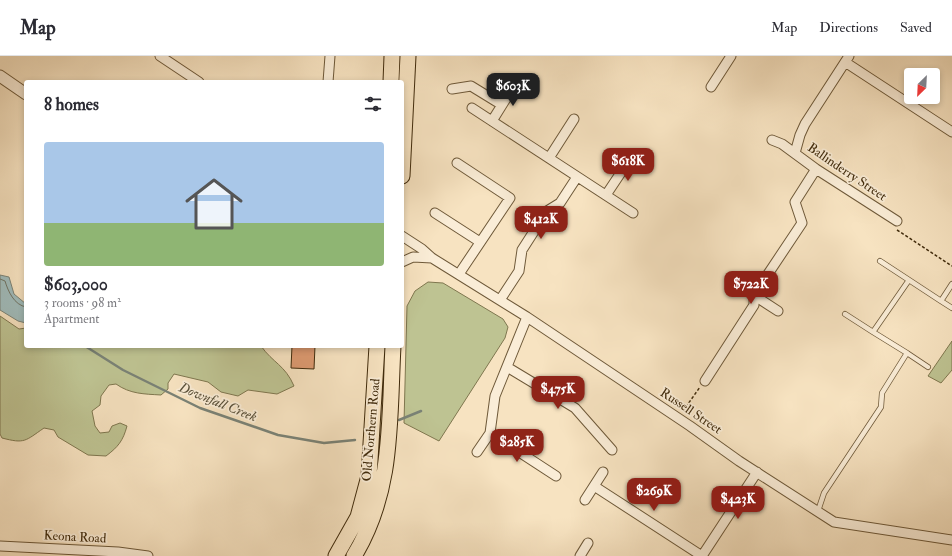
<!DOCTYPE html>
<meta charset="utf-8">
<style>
body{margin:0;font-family:"IM FELL Double Pica",serif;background:#f7f7f7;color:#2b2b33;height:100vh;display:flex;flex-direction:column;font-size:15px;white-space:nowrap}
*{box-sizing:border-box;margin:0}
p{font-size:13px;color:#7c7c81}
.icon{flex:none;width:22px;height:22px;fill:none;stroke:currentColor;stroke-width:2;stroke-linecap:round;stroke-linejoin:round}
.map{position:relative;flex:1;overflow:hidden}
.details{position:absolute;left:24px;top:24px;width:380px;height:268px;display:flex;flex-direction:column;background:#fff;border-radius:4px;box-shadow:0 2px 6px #0003}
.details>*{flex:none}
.needle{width:26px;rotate:204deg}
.controls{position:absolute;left:904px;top:12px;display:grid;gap:8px}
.controls a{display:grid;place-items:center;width:36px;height:36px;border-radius:4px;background:#fff;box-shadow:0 2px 6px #0003;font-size:20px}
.price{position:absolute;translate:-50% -34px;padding:0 9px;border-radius:8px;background:#8f2418;color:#fff;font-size:13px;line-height:26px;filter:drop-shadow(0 1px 2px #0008)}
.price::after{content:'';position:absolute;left:50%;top:24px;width:12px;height:9px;margin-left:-6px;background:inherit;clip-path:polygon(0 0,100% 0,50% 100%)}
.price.selected{background:#222;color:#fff}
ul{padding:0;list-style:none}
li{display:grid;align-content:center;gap:8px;height:212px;padding:0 20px}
li span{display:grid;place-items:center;height:124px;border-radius:4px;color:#555}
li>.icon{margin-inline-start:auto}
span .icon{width:72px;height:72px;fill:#fffc;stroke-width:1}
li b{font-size:17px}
h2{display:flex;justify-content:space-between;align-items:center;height:48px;padding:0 20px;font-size:17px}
header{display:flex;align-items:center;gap:24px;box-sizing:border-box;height:56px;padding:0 20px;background:#fff;border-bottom:1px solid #e1e1e2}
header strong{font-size:19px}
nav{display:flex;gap:22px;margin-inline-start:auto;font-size:14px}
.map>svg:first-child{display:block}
.green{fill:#bec392;stroke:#7f774f}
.water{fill:#a0bcbc;stroke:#7a8276}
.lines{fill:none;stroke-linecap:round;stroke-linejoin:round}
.shore{stroke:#707464;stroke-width:1}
.stream{stroke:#7a8276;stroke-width:2.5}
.building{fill:#dd9a71;stroke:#402b0c}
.service-casing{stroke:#6e5939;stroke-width:6}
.minor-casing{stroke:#6e5939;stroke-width:11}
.tertiary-casing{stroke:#6e5939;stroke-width:13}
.trunk-casing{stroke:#402b0c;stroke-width:17}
.path{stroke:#402b0c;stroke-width:1.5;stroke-dasharray:3 2;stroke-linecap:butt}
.service{stroke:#faedd7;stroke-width:4.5}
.minor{stroke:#faedd7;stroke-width:9}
.tertiary{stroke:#faedd7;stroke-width:11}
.trunk{stroke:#f7e3c1;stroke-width:15}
.labels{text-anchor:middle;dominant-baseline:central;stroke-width:3.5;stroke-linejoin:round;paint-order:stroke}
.street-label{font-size:13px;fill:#402b0c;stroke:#faedd7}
.water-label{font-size:14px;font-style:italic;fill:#584f38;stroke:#faedd7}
</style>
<header>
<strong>Map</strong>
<nav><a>Map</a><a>Directions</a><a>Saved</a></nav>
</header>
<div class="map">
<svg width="952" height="500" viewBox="0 0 952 500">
<rect width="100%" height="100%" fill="#f7e3c1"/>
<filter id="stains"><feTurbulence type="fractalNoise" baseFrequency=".005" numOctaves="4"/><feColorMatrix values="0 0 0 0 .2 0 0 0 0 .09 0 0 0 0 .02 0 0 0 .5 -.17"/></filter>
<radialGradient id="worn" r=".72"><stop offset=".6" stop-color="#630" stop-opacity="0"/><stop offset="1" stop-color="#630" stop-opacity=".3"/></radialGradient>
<path class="green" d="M428,226L443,227L503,263L508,271L505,282L439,385L404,367L407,250L415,235Z
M0,260L19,273L26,272V290H261C273,307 285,309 294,330L277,338L248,334L238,340L221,336L208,326L174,318L168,327V333L161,339C144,338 130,338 116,328L109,329L101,340L100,349L92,355L95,370L100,377L109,376L112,370L120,367L127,370C123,385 118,391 106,400L88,399L58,381L54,374L44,372C25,385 25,388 2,382L0,378Z
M952,285V314L941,327L928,320Z"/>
<path class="water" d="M0,219L9,221L14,238L26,248V267L18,265L0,254Z"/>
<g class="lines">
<path class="shore" d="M0,223L5,225C8,235 14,249 26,251"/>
<path class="stream" d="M85,290L123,314L200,352L278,379L324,387L355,384
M399,364L421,355"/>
</g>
<path class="building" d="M292,290H315L314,313L291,312Z"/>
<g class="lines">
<defs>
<path id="service" d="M880,205L909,224
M941,245L952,252
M845,258L873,276
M907,297L928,311
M818,455L824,437L881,351L882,337L907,297L873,276L909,224L941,245L952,228"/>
<path id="minor" d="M160,0L199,26
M845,6L952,76
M328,26L330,0
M711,31L731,0
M452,33L471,30L502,49
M472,52L633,157
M492,65L517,25
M772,84L782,88L816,113L897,165
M795,97L800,79L805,68L849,0
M549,102L574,63
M457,107L510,142L459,218
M606,139L632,100
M435,157L480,186
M402,180L422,193L432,202L527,261L690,370L739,405L834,466L952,484
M402,206L413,201L432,202
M735,227L778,255
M500,244L519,215L522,194L547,155L560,147L577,121
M507,311L575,352L612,394
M705,325L754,249V239L802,167L795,146L816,113
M490,377L556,420
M477,396L490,377L495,340L527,261
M594,430L702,500
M585,444L603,416
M0,490L118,496L148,500
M580,500L588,487
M702,500L757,416"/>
<path id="tertiary" d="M0,20L26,38"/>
<path id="trunk" d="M391,26L392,0
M402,120L408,0
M336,500L358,461L369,420L377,290
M354,500C394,434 389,364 393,290"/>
</defs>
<use href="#service" class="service-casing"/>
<use href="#minor" class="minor-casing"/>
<use href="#tertiary" class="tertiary-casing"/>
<use href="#trunk" class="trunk-casing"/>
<path class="path" d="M897,174L952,210
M683,355L700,331"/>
<use href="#service" class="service"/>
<use href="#minor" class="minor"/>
<use href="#tertiary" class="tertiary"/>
<use href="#trunk" class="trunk"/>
</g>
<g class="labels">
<g class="street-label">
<text transform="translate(847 116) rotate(34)">Ballinderry Street</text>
<text transform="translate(691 355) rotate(34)">Russell Street</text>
<text transform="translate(371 374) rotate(-85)">Old Northern Road</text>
<text transform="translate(75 481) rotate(3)">Keona Road</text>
</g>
<g class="water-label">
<text transform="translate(218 346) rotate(22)">Downfall Creek</text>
</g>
</g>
<rect width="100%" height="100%" filter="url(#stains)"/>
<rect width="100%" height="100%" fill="url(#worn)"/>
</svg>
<div class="controls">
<a><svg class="needle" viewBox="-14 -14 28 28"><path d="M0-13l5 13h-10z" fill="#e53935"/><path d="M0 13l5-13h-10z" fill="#7c7c81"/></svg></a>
</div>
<b class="price selected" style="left:513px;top:51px">$603K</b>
<b class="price" style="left:628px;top:126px">$618K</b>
<b class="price" style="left:541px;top:184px">$412K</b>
<b class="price" style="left:751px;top:249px">$722K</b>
<b class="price" style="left:558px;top:354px">$475K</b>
<b class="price" style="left:517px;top:407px">$285K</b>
<b class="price" style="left:654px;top:456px">$269K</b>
<b class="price" style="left:738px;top:464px">$423K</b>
<section class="details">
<h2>8 homes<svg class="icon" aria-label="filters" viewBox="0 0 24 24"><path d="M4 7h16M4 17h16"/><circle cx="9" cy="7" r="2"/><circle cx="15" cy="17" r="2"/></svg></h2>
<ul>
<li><span style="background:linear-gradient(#a9c7e8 65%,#8fb573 0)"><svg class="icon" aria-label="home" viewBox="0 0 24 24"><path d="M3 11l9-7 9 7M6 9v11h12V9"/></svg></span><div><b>$603,000</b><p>3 rooms · 98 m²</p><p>Apartment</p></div></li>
</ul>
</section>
</div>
